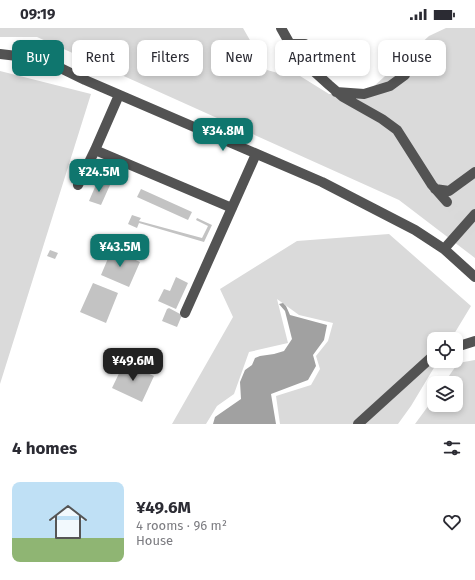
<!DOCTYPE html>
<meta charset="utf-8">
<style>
body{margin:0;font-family:"Fira Sans",sans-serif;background:#f7f7f7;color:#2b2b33;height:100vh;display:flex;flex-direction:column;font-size:15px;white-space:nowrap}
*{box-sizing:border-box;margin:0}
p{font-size:13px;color:#7c7c81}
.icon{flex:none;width:22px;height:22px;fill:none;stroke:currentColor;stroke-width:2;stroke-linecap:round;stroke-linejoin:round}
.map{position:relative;height:396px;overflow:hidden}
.drawer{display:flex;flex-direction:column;background:#fff;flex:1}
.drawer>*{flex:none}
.hud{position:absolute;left:12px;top:12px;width:451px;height:36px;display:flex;gap:8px}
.tools{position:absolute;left:427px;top:304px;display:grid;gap:8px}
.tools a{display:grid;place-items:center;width:36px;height:36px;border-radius:8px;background:#fff;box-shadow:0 2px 6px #0003;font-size:20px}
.price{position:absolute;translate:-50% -34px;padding:0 9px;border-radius:8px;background:#0f766e;color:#fff;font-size:13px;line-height:26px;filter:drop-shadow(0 1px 2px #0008)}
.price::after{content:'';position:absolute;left:50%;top:24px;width:12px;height:9px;margin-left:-6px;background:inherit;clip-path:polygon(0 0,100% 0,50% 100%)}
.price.selected{background:#222;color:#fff}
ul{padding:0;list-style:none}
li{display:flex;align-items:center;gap:12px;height:100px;padding:0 12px}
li+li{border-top:1px solid #e1e1e2}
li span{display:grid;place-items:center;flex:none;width:112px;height:80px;border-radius:8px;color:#555}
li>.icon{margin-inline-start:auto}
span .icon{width:48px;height:48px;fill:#fffc;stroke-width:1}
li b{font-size:17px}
h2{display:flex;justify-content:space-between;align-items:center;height:48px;padding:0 12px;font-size:17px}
.chip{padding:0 14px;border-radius:8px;background:#fff;box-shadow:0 2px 6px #0003;font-size:14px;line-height:36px}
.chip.selected{background:#0f766e;color:#fff}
.status{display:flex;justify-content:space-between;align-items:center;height:28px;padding:0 20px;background:#fff;direction:ltr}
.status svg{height:11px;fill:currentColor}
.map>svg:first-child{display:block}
.green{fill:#dadada}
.water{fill:#a1a1a1}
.building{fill:#c3c3c3}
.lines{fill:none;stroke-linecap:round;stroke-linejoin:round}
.minor-tunnel{stroke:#d9d9d9;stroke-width:10;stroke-dasharray:10 5;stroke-linecap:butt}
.minor{stroke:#535353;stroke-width:10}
</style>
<div class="status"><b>09:19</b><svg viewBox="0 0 49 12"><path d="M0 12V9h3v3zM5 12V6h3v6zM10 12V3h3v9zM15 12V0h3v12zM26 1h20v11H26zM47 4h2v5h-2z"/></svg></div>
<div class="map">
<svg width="475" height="396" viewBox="0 0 475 396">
<rect width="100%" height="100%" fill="#fff"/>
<path class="green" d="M0,0H243L267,42L285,47L300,48L329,66H350L373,59L429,8L446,0H475V230L399,172L37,9H0Z
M0,43L91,66L0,356Z
M389,206L471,278L451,311H434V333H438L411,378L398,396H280L276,368L311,357L320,341L316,328L328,313L333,295L299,287L277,271L288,315L249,324L234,366L217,378L206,396H172L233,289L220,261L297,213Z
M475,332V396H415L434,370V377H456V355H444L458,335Z"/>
<path class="water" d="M283,275L286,278L290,287L327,297L324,312L313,327L316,338L308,352L271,366L276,396H213L215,389L241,371L240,354L245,342L252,337L255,330L260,328L274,326L284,323L292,311L285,283L279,276Z"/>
<path class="building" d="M397,27L404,31L396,41L390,37Z
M98,152L110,157L101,177L89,173Z
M141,161L192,184L188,192L137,169Z
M132,187L141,190L139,193L202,210L208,198L196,192L197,190L212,197L204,214L139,195L137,200L128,196Z
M112,221L140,234L129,259L101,247Z
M50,222L58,225L55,231L47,228Z
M176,249L188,255L176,281L158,273L164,261L170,263Z
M93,255L118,265L106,295L80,284Z
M169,280L182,287L177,299L162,293L167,281Z
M124,335L154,348L142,374L112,360Z"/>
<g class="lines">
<path class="minor-tunnel" d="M447,174L475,206"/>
<path class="minor" d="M281,0L290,16L307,37L329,57L343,69L382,91L397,102L432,157L447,174
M290,16H305C322,31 343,46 365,30
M0,26L42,31L85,52L322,154L415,202L444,221L475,249
M336,64L364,66L390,58L405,47
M95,122L232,180
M78,157L95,122L119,67
M435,161L449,163L475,144
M444,221L475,186
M185,285L256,126
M456,319L475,313
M358,396L434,327"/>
</g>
</svg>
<div class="tools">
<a><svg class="icon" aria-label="locate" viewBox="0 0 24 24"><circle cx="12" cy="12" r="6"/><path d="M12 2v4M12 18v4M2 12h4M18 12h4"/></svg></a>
<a><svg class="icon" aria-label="layers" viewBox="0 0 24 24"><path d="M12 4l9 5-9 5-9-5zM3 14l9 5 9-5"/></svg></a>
</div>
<b class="price" style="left:223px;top:124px">¥34.8M</b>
<b class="price" style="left:99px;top:165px">¥24.5M</b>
<b class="price" style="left:120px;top:240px">¥43.5M</b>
<b class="price selected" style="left:133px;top:354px">¥49.6M</b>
<div class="hud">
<a class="chip selected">Buy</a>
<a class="chip">Rent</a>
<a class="chip">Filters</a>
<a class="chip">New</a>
<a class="chip">Apartment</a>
<a class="chip">House</a>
</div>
</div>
<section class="drawer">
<h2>4 homes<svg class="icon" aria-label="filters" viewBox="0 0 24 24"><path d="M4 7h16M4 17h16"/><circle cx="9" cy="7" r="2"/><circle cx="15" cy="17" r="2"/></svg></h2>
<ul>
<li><span style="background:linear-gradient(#bfe0f5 70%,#8fb573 0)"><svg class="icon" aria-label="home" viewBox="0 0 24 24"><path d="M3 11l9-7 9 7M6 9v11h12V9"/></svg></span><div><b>¥49.6M</b><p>4 rooms · 96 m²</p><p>House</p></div><svg class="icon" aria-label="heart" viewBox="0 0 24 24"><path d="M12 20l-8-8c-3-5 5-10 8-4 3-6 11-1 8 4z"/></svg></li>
</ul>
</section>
